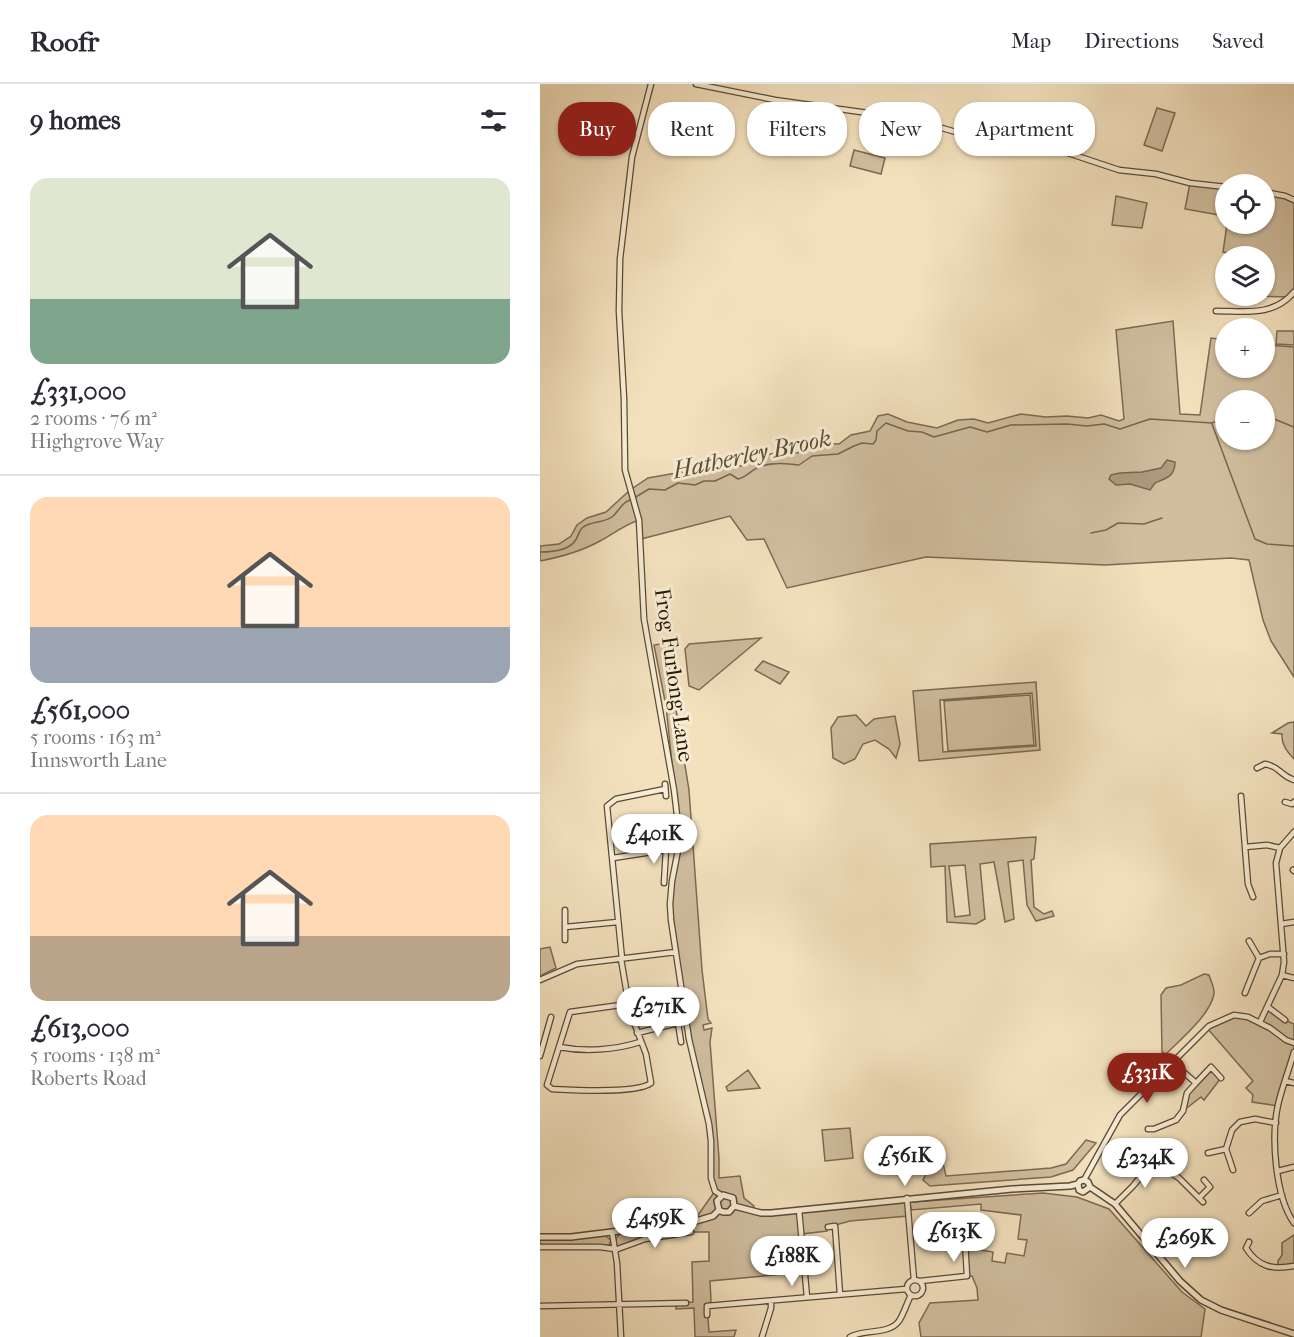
<!DOCTYPE html>
<meta charset="utf-8">
<style>
body{margin:0;font-family:"IM FELL French Canon",serif;background:#f2f2f3;color:#2b2b33;height:100vh;display:flex;flex-direction:column;font-size:22px;white-space:nowrap}
*{box-sizing:border-box;margin:0}
p{font-size:20px;color:#7c7c81}
.icon{flex:none;width:33px;height:33px;fill:none;stroke:currentColor;stroke-width:2;stroke-linecap:round;stroke-linejoin:round}
.map{position:relative;flex:1;overflow:hidden}
.panel{display:flex;flex-direction:column;background:#fff;width:540px}
.panel>*{flex:none}
.guide{position:absolute;left:18px;top:18px;width:570px;height:54px;display:flex;gap:12px}
.tools{position:absolute;left:675px;top:90px;display:grid;gap:12px}
.tools a{display:grid;place-items:center;width:60px;height:60px;border-radius:50%;background:#fff;box-shadow:0 2px 4px #0004;font-size:30px}
.price{position:absolute;translate:-50% -51px;padding:0 14px;border-radius:21px;background:#fff;color:#222;font-size:20px;line-height:39px;filter:drop-shadow(0 2px 3px #0008)}
.price::after{content:'';position:absolute;left:50%;top:36px;width:18px;height:14px;margin-left:-9px;background:inherit;clip-path:polygon(0 0,100% 0,50% 100%)}
.price.on{background:#8f2418;color:#fff}
ul{padding:0;list-style:none}
li{display:grid;align-content:center;gap:12px;height:318px;padding:0 30px}
li+li{border-top:2px solid #e1e1e2}
li span{display:grid;place-items:center;height:186px;border-radius:18px;color:#555}
li>.icon{margin-inline-start:auto}
span .icon{width:108px;height:108px;fill:#fffc;stroke-width:1}
li b{font-size:26px}
h2{display:flex;justify-content:space-between;align-items:center;height:72px;padding:0 30px;font-size:26px}
.pill{padding:0 21px;border-radius:24px;background:#fff;box-shadow:0 2px 4px #0004;font-size:21px;line-height:54px}
.pill.on{background:#8f2418;color:#fff}
header{display:flex;align-items:center;gap:36px;box-sizing:border-box;height:84px;padding:0 30px;background:#fff;border-bottom:2px solid #e1e1e2}
header strong{font-size:28px}
nav{display:flex;gap:33px;margin-inline-start:auto;font-size:21px}
main{display:flex;flex:1;min-height:0}
.map>svg:first-child{display:block}
.green{fill:#d0be9f;stroke:#7c6a52;stroke-width:1.5;fill-rule:evenodd}
.water{fill:#ae9c7f;stroke:#78664e;stroke-width:1.5}
.lines{fill:none;stroke-linecap:round;stroke-linejoin:round}
.stream{stroke:#78664e;stroke-width:1.5}
.minor-casing{stroke:#5a4933;stroke-width:7}
.tertiary-casing{stroke:#5a4933;stroke-width:8}
.minor{stroke:#f7ecd5;stroke-width:4.5}
.tertiary{stroke:#f7ecd5;stroke-width:5}
.labels{text-anchor:middle;dominant-baseline:central;stroke-width:6;stroke-linejoin:round;paint-order:stroke}
.street-label{font-size:22px;fill:#271605;stroke:#f7ecd5}
.water-label{font-size:24px;font-style:italic;fill:#5d4c36;stroke:#f7ecd5}
</style>
<header>
<strong>Roofr</strong>
<nav><a>Map</a><a>Directions</a><a>Saved</a></nav>
</header>
<main>
<section class="panel">
<h2>9 homes<svg class="icon" aria-label="filters" viewBox="0 0 24 24"><path d="M4 7h16M4 17h16"/><circle cx="9" cy="7" r="2"/><circle cx="15" cy="17" r="2"/></svg></h2>
<ul>
<li><span style="background:linear-gradient(#dfe7d0 65%,#7fa58c 0)"><svg class="icon" aria-label="home" viewBox="0 0 24 24"><path d="M3 11l9-7 9 7M6 9v11h12V9"/></svg></span><div><b>£331,000</b><p>2 rooms · 76 m²</p><p>Highgrove Way</p></div></li>
<li><span style="background:linear-gradient(#ffd9b3 70%,#9aa5b1 0)"><svg class="icon" aria-label="home" viewBox="0 0 24 24"><path d="M3 11l9-7 9 7M6 9v11h12V9"/></svg></span><div><b>£561,000</b><p>5 rooms · 163 m²</p><p>Innsworth Lane</p></div></li>
<li><span style="background:linear-gradient(#ffd9b3 65%,#b9a48a 0)"><svg class="icon" aria-label="home" viewBox="0 0 24 24"><path d="M3 11l9-7 9 7M6 9v11h12V9"/></svg></span><div><b>£613,000</b><p>5 rooms · 138 m²</p><p>Roberts Road</p></div></li>
</ul>
</section>
<div class="map">
<svg width="754" height="1253" viewBox="0 0 754 1253">
<rect width="100%" height="100%" fill="#f3e1be"/>
<filter id="stains"><feTurbulence type="fractalNoise" baseFrequency=".00333" numOctaves="4"/><feColorMatrix values="0 0 0 0 .2 0 0 0 0 .09 0 0 0 0 .02 0 0 0 .5 -.17"/></filter>
<radialGradient id="worn" r=".72"><stop offset=".6" stop-color="#630" stop-opacity="0"/><stop offset="1" stop-color="#630" stop-opacity=".3"/></radialGradient>
<path class="green" d="M617,24L635,29L622,67L604,61Z
M314,66L345,74L341,90L310,82Z
M650,99L685,103V132L645,125Z
M725,108L754,116V208L750,213L717,212H724V172H709L683,168L687,140H724Z
M576,112L607,119L602,144L572,141Z
M633,237L640,330L660,331L671,254L685,256L686,284H724L725,261L754,263V593L731,557L723,536L709,476L691,474L565,481L386,473L247,504L224,455L207,456L190,432L101,455L99,436C84,441 73,450 60,457C42,467 21,473 0,477V462L19,460L31,452L37,441L47,434L66,428L90,406L108,394L142,388L153,389L188,380L201,382L219,372L237,369H257L277,359L299,360L311,351L330,347L338,332L348,330L367,338L397,344L418,336L434,335L448,339L481,330L506,333L527,332L548,334L561,331L579,337L584,335L576,246ZM686,316H724V356H686Z
M737,247H754V261L736,260Z
M221,554L159,606L149,602L145,565L149,560Z
M120,560L126,563L149,706L162,886L168,935L171,939L163,941L164,946L172,944L170,958L179,1074V1094L200,1092L204,1114L214,1122L212,1127L220,1129L367,1114L368,1132L310,1137L288,1143L287,1147L262,1150L265,1188L170,1197L171,1217L167,1222L169,1248L196,1246L194,1253H155L154,1224L136,1225V1219L153,1218L152,1178L169,1177V1148H151L150,1146L125,1150V1149L98,1154V1156L78,1163C74,1157 76,1153 81,1149L143,1141V1143L154,1141L153,1138L175,1107L171,1094V1058L149,955L130,820L140,756L126,622L114,561Z
M223,577L249,588L240,600L215,586Z
M496,598L500,666L379,677L373,607ZM492,609L496,662L403,668L400,616Z
M490,611L494,661L408,667L404,617Z
M316,631L326,642L334,635L355,632L360,660L356,674L349,665L335,656L323,660L315,675L304,680L293,674L291,644L298,633Z
M754,638V675C747,668 741,660 742,650L732,649L748,639Z
M496,753L494,775L491,776L494,823L504,830L512,827L514,832L496,837L487,821L483,776L468,778L474,835L465,838L454,778L440,780L445,835L436,840L407,838L405,782L391,783L390,760ZM425,781L430,831L415,833L409,782Z
M10,863L16,884L0,892V865Z
M664,890L669,891C671,897 675,905 674,910C670,931 641,955 626,970L622,968L621,911L626,904L641,901Z
M728,923L745,936L754,940V968L738,1022L712,1018L713,1011L706,1004L713,997L667,944L694,931L720,938Z
M671,983L681,994L664,1016L661,1013L643,1027L647,1009Z
M208,986L220,1004L188,1007L186,1003Z
M310,1044L313,1074L285,1077L282,1046Z
M546,1056L556,1059L533,1086L511,1093L390,1102L383,1096L395,1072L401,1071L406,1092L511,1084L526,1080Z
M503,1109L537,1113L569,1125L642,1208L665,1225L661,1253H381L379,1239L390,1219L438,1216L437,1204L432,1192H427L423,1143L438,1146L435,1165L453,1168L452,1177L465,1179L467,1169L484,1172L487,1156L478,1155L481,1131L441,1126V1120L371,1126L370,1118Z
M64,1151L71,1156L69,1161L0,1163V1155Z
M754,1151V1182L738,1185V1177L742,1171V1159Z"/>
<path class="water" d="M627,376L635,378C635,393 626,394 615,399L610,406L590,400L576,401L569,395L571,391L580,389L602,388L621,384Z"/>
<g class="lines">
<path class="stream" d="M724,331L754,343
M672,340L715,455L727,460L754,462
M94,414L109,405L125,406L138,399L155,401L164,397H175L190,390L198,395C207,393 211,386 219,383C231,378 246,379 259,381L272,372L298,370L314,362L322,359L333,360L336,356L337,347L346,339L368,347L382,348L394,353L430,343L447,348L471,341L527,340L547,342L564,340L580,345L610,335L672,339L686,334
M551,449L566,446L578,439L604,440L622,434
M0,468C12,468 28,467 35,457C38,453 39,447 42,444C51,436 64,440 73,432C80,426 81,419 90,416"/>
<defs>
<path id="minor" d="M111,0L92,73L80,175L79,227L84,315L85,386L99,436L104,535L134,706L140,756L132,797L130,820L131,836L149,955L169,1040L171,1057V1094L175,1107L181,1111
M156,0L235,16L371,35L433,53L522,67L579,86L616,90L650,99L686,103
M724,108L745,112L754,116
M676,227C705,227 733,233 754,208
M717,684L725,680C741,683 739,691 754,696
M125,700L126,712
M701,712L705,763L727,761L740,764
M745,718L752,720L754,718
M705,763L708,800L713,813
M73,774L131,765
M753,786L754,787
M124,799L126,766
M25,826V856
M741,840L754,838
M25,843L78,838
M709,857L719,874
M81,875L90,928L106,970L111,999C97,1010 32,1006 12,1005L7,1001L30,928L88,920
M82,875L67,722L76,715L125,705
M742,891L754,894
M0,896L37,880L136,868
M705,909L719,874L730,870H744
M728,923L745,936
M136,925L138,939
M720,938L742,891L744,878L736,779L740,764L754,748
M97,949L138,939L141,958
M19,963C45,968 75,966 100,958
M754,968C749,986 742,1003 738,1021C731,1053 735,1112 754,1139
M0,972L11,933
M745,997L754,999
M656,999L671,983L681,994
M608,1045H614L636,1036L643,1027L647,1009L656,999L632,978
M668,1069L686,1065
M613,1077L639,1094L663,1118
M693,1086L686,1065L692,1046L700,1038L715,1035L736,1039
M738,1087L754,1083
M544,1096L580,1031L669,942L694,931L708,933L730,944L746,956L754,959
M367,1114L374,1196
M659,1114L670,1103L664,1096
M575,1120L593,1102L617,1073
M259,1126L267,1213
M709,1129L722,1117L742,1111
M288,1143L295,1142L300,1210
M72,1148L77,1179L81,1253
M709,1158L706,1164C718,1183 733,1186 754,1182
M0,1163H60L75,1165
M75,1166L105,1155L151,1148
M367 1204a8 8 0 1 1 16 0a8 8 0 1 1-16 0Z
M380,1197L427,1192L424,1140
M0,1222L146,1219
M167,1231V1222L366,1205
M222,1253L231,1224V1217
M310,1253C324,1245 349,1251 359,1237C364,1229 367,1219 371,1211"/>
<path id="tertiary" d="M538,1100L539,1106L543,1108L550,1103
M194,1122L221,1129H231L472,1105L530,1102L538,1100L540,1097L544,1096L548,1098L550,1103L575,1120L640,1197L661,1216L681,1226L754,1250
M179,1126L177,1117L183,1111L193,1114L194,1122
M179,1126L183,1128H189L194,1122
M0,1153H31L153,1138L173,1132L179,1126"/>
</defs>
<use href="#minor" class="minor-casing"/>
<use href="#tertiary" class="tertiary-casing"/>
<use href="#minor" class="minor"/>
<use href="#tertiary" class="tertiary"/>
</g>
<g class="labels">
<g class="street-label">
<text transform="translate(134 591) rotate(82)">Frog Furlong Lane</text>
</g>
<g class="water-label">
<text transform="translate(212 370) rotate(-12)">Hatherley Brook</text>
</g>
</g>
<rect width="100%" height="100%" filter="url(#stains)"/>
<rect width="100%" height="100%" fill="url(#worn)"/>
</svg>
<div class="tools">
<a><svg class="icon" aria-label="locate" viewBox="0 0 24 24"><circle cx="12" cy="12" r="6"/><path d="M12 2v4M12 18v4M2 12h4M18 12h4"/></svg></a>
<a><svg class="icon" aria-label="layers" viewBox="0 0 24 24"><path d="M12 4l9 5-9 5-9-5zM3 14l9 5 9-5"/></svg></a>
<a>+</a>
<a>−</a>
</div>
<b class="price" style="left:114px;top:781px">£401K</b>
<b class="price" style="left:118px;top:954px">£271K</b>
<b class="price on" style="left:607px;top:1020px">£331K</b>
<b class="price" style="left:365px;top:1103px">£561K</b>
<b class="price" style="left:605px;top:1105px">£234K</b>
<b class="price" style="left:115px;top:1165px">£459K</b>
<b class="price" style="left:414px;top:1179px">£613K</b>
<b class="price" style="left:645px;top:1185px">£269K</b>
<b class="price" style="left:252px;top:1203px">£188K</b>
<div class="guide">
<a class="pill on">Buy</a>
<a class="pill">Rent</a>
<a class="pill">Filters</a>
<a class="pill">New</a>
<a class="pill">Apartment</a>
</div>
</div>
</main>
